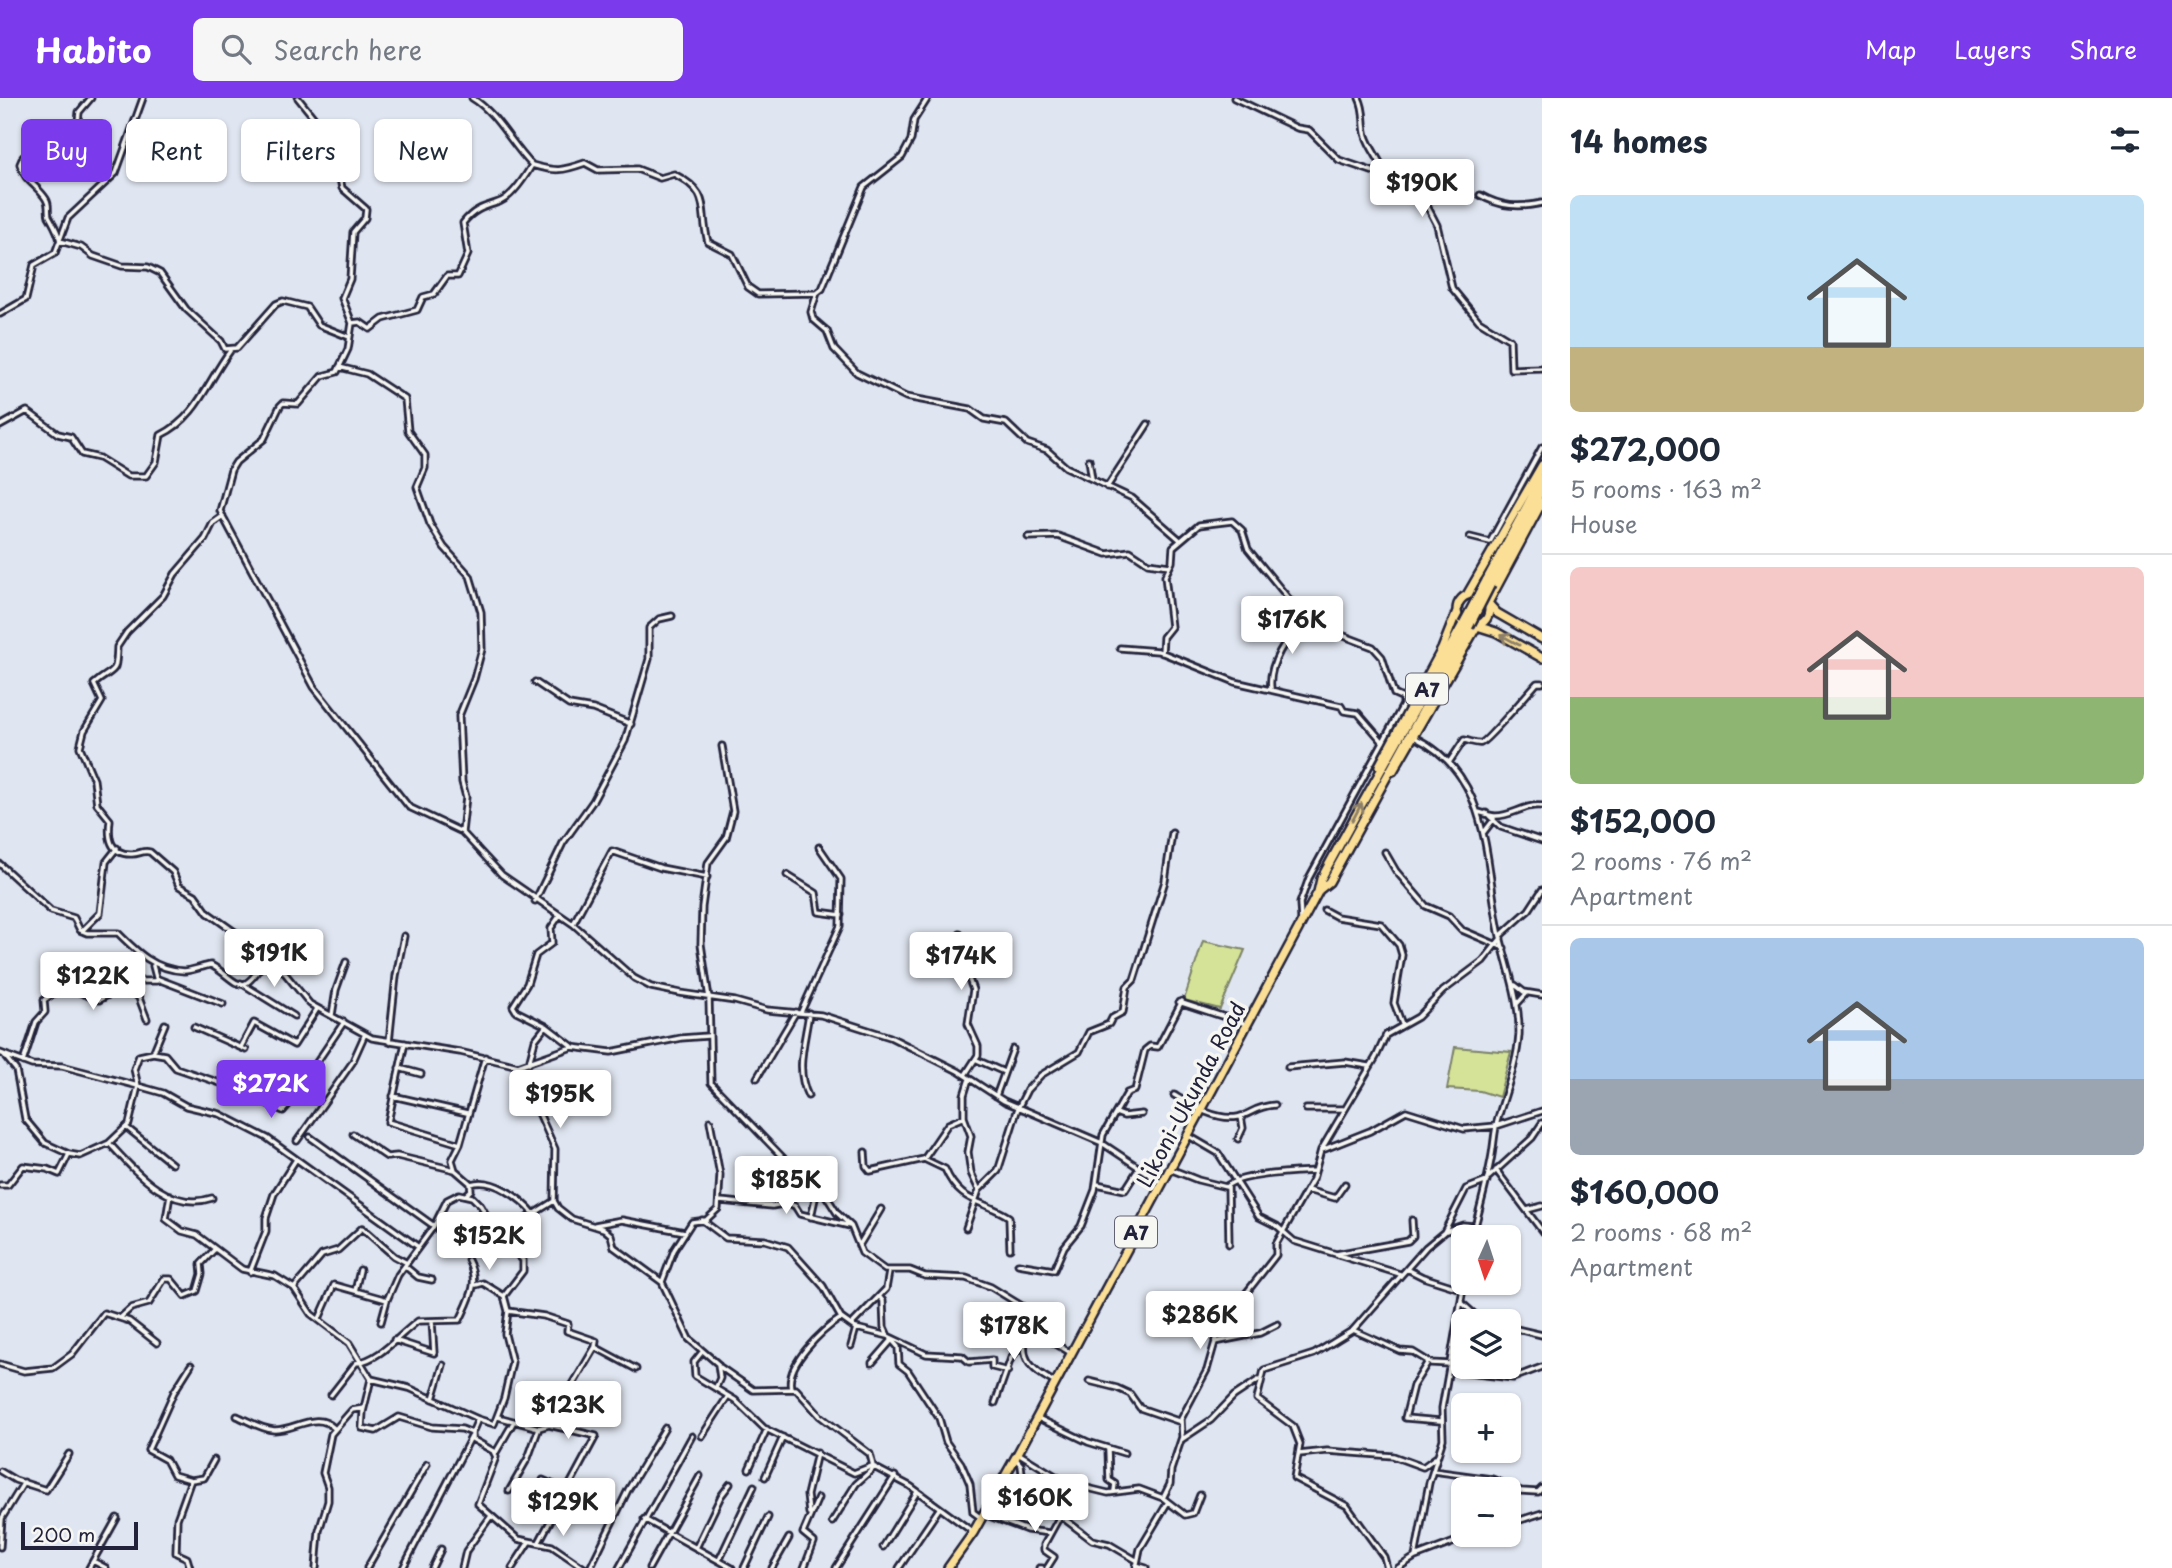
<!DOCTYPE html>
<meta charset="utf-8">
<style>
body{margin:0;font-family:"Playpen Sans",sans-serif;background:#f6f6f7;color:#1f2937;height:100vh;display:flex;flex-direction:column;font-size:26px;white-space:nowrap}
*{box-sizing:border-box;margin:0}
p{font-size:23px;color:#747a83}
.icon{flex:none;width:38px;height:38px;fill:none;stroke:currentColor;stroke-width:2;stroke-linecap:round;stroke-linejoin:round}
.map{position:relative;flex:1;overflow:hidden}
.details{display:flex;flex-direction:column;background:#fff;width:630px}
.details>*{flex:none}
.banner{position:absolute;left:21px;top:21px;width:665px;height:63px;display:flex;gap:14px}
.needle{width:46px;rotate:183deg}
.buttons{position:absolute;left:1451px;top:1127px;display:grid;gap:14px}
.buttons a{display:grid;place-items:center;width:70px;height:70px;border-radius:10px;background:#fff;box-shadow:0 2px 5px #0004;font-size:35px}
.scale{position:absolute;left:21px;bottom:18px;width:117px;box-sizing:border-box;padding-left:7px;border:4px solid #22223b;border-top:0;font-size:19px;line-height:24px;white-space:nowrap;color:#22223b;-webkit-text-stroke:5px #f6f6f2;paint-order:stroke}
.price{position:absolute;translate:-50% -60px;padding:0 16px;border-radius:7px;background:#fff;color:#222;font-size:23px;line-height:46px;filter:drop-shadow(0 2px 4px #0008)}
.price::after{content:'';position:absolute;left:50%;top:42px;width:21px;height:16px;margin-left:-10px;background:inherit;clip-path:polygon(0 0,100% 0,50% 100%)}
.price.active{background:#7c3aed;color:#fff}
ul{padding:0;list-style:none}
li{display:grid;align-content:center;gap:14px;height:371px;padding:0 28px}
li+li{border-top:2px solid #e0e1e3}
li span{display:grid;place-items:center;height:217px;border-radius:10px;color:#555}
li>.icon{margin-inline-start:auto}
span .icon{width:126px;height:126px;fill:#fffc;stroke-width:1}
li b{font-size:30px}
h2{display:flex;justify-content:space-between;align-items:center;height:84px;padding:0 28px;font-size:30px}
.tag{padding:0 24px;border-radius:10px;background:#fff;box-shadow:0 2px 5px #0004;font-size:24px;line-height:63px}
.tag.active{background:#7c3aed;color:#fff}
header{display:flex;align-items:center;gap:42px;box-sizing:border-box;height:98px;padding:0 35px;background:#7c3aed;color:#fff}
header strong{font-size:33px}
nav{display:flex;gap:38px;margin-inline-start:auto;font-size:24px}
.search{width:490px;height:63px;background:#f6f6f7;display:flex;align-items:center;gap:18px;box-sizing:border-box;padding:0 24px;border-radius:10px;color:#747a83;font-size:26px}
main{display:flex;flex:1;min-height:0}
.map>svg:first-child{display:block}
.pitch{fill:#d4e397;stroke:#7b8269;stroke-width:2}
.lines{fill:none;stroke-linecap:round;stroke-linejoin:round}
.street-casing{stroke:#22223b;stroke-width:9}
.highway-casing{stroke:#22223b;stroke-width:12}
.street{stroke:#f6f6f2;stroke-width:3.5}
.highway{stroke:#fbdf96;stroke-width:7}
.highway-bridge-casing{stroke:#22223b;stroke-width:12;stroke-linecap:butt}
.highway-bridge{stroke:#fbdf96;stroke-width:7}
.oneway{stroke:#8e8068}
.labels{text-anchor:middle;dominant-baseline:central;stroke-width:7;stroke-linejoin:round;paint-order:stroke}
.shield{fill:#f6f6f2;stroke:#626272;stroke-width:2}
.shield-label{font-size:19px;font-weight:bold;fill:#22223b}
.street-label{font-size:21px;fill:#22223b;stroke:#f6f6f2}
</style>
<header>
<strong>Habito</strong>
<div class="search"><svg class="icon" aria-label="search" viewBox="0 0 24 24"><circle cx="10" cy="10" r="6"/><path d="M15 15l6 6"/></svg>Search here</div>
<nav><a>Map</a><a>Layers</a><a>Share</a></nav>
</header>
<main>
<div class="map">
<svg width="1542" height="1470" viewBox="0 0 1542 1470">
<rect width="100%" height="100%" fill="#e0e6f1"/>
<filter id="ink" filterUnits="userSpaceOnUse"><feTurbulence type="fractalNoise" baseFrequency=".0143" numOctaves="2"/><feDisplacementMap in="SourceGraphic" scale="14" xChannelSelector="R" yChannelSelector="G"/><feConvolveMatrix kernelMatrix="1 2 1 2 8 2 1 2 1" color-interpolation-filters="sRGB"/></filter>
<g filter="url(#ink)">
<path class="pitch" d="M1203,843L1245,852L1220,911L1184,902Z
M1455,949L1511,954L1499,999L1480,993L1447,991Z"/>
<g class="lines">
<defs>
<path id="street" d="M91,0L79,14L77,34L70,53L43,61L23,59L20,66C24,83 37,87 46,101C50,107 47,112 49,118C54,127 58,133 60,143L81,149L93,158L122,168L148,169L160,175L186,211L221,243L225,251L237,250L276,206L283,203L307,209L319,227L349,239
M298,0L314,20L322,44L338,71L342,90L366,111L365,120L353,134L350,181L342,200L352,225
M472,0C497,15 511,46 532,67
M928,0L914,22L911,42L902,59L864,89L822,191L817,195L758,196L748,189L732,156L708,144C699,111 713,96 674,76L660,80L637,71L598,72L585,65C562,73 556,74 532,67C525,79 511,102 496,105C483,109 473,112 463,125L468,156L458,178H447L434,196L423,199L417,212L383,221L370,231L360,224L352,225L348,251L337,274L322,278L298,306L283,305L280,308L264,341L236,364L231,372L220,413L314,589L409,709L462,734L502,777L573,826L634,880L651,889L680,895L735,903L767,912L821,917L890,939L958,973L1004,1003L1102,1045L1162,1085
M1234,0L1297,30L1309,32L1339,62L1398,82L1422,98L1437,127L1452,190L1479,223L1510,242L1511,271L1542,270
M1359,0C1366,13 1362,26 1366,38C1371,53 1382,63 1386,79
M1480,97C1501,109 1519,110 1542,105
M817,195L811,214L813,221L827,233L834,251L857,275L906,299L970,311L984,321L1006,325L1027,345L1047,352L1066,369L1132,400L1179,441
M0,216L26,201L34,167L55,155L68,120L116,75L143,0
M339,269L367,276L405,301L408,333L425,357V370L417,389L430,426L444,449L470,478L481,514L482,551L474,581L459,618L462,684L466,699L462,734
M0,328L27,313L58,336L71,339L82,356L99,360L128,378H146L156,364L161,337C197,320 207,284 230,253
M1089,362L1092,381
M1107,389L1148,326
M223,418L213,425L205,441L175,476L163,498L127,534L117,549C116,579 115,568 94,586L102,603L84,633L80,649L94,682L97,706L110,722C108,738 109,757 132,756C140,756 142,752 150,754L173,774L179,788L195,797L208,815L249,844L264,863L283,873L310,906L372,940L460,954L518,968L572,949L611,954L681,940L708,938
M1028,439L1058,438L1107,456L1130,453L1148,465L1170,468
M1470,439L1490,444L1542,349
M1120,550L1158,553L1235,584L1341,608L1344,613L1358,615L1383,644
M1162,555L1163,539L1171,529L1165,478L1172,464L1173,449L1199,427L1232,423L1242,432L1248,451L1293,506L1296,516L1305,523L1373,549L1382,559L1394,596L1403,600V607L1309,780L1300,805L1301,822
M535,584L569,607L593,611L631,626
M1271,590C1268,567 1286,538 1305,523
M1414,639C1493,677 1484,765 1500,838C1508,872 1520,902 1519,937C1517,966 1506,992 1498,1020C1494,1033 1494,1048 1491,1062C1486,1088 1479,1114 1472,1139
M722,648L733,713L726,740L708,765L702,809L701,846L709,900L711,985L791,1068L818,1085L837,1115L851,1128L862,1155L885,1172H910L925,1178L966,1180L991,1189L1022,1208L1030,1221L1049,1229V1242
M1450,663L1464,642C1470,643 1476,646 1481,645C1486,644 1529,594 1537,585H1542
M1478,714C1484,715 1490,718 1496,718C1513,718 1524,706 1542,708
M1486,715L1501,729L1542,743
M1484,734L1494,721
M1385,754L1396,773L1426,808L1449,818L1462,832L1504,850
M0,766L51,813L74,820L80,832L87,835H118C137,854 155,872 184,873C192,873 203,868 211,867C237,881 240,904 264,863
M787,777L816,795L819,814L841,817
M535,803L563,745L593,703L625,643L649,561V530L659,521L672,518
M1324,812L1337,819L1381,826L1399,847L1402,857L1394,905L1402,926
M573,826L612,753L661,770L707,779
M82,833L100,815L106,764L117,750
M960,836L946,857L949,864L969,881L973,892L968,926L978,948V957L965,977
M1500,838L1529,812L1542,792
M158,881L223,906
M241,885L294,918
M126,886L139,900L147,921
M1515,887L1524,894L1542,897
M1179,904L1246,926
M1517,906L1527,895
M801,914L840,828L841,781L819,749
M332,917L336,892L346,864
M546,928L572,948
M194,929L246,952
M389,944L396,878L404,838
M405,945L388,1024L460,1046
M241,949L254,925L294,947L317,911
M0,955L32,967L62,968L138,988L134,971L139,958L153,955L165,926
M153,955L165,957L176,970L232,989L283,1013L296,998L297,987L315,967L344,924
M4,957L16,972L25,1021L45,1045L69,1056
M977,962L1004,974
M23,964L36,924L45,914L44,902L65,888L99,902L133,883H157L153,868
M529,965L535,942L546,928L516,913L513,908L527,886L536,857L552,845L551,830L560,817
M518,968L555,1051L554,1103L558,1110L572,1121L604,1131L611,1137L614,1149L662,1184L689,1241L718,1266L720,1280L716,1289
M1288,969L1345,964L1369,968
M399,970L421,976
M757,980L796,914
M1174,997C1191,1007 1216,1023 1238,1019C1250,1017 1255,1008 1275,1007
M393,998L467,1015
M808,998C795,971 805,944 809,915
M996,998L1013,951
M1306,1011H1343
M1116,1015L1124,1018L1142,1016
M126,1029L172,1066
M353,1036L387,1059L397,1058L455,1072
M1189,1038L1218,1055L1259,1119L1277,1128L1294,1143L1336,1156L1408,1143L1413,1138L1412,1122
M310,1039L434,1128
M1238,1041L1243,1030L1241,1018
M297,1043L352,965L365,936
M1322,1052L1370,1033L1406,1013L1464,1031L1496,1028L1542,1013
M865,1054L866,1068L870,1073L924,1061L948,1026L964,1019
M924,1061L945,1071C960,1106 981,1101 1009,1119L1010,1151
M1170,1071L1198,1082L1226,1089C1237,1076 1296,1074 1315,1073
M1496,1072L1542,1133
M1489,1079L1532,1040L1542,1025
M471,1086C493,1079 521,1100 535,1117
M1097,1086L1125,1092L1139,1070
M0,1087H8L23,1068L47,1071L59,1076L69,1056L80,1058L109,1045
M1228,1087L1229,1146
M979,1092L998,1073L1018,1010L1027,992L1041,977L1079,954L1089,934L1109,926L1112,920L1123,914L1127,889L1134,882L1165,783L1172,735
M1307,1092L1335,1100L1345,1086
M170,1097L166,1121L182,1133L197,1137L242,1171L275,1178L294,1190L311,1216L349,1245L371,1281L363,1314L362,1330L376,1333L399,1319L432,1329L462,1331L472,1335V1341L493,1353L496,1359L478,1406L518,1441L552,1448L584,1470
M466,1097L471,1092L470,1085L455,1072L452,1062L460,1046L485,959
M212,1100C169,1115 134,1072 109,1045L129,1026L138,988L163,995L186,1008L220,1016L267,1040L417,1148
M720,1103L772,1108L788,1105L795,1108L800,1116L850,1128
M1527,1112L1542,1108
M811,1119L818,1087
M702,1122L726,1140L765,1142L788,1149L823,1188L841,1220
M595,1127L622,1122L685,1134
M966,1130L979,1092L971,1075L968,1054L971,1038L964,1019V997L969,981
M1446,1133L1463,1127L1475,1128
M498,1138L554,1103
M860,1146L881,1111
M1338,1157L1400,1176
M1018,1166L1054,1172L1064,1149L1081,1128L1095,1092L1103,1037L1127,995L1135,992L1145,952L1150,948L1158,949L1182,903
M406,1169L418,1179L432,1182
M1407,1171L1423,1179L1464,1192
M250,1174L266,1133V1120L274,1096L295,1063
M662,1184L674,1152L692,1124L706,1122L718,1111L720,1077L710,1023
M476,1187L483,1185L504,1198
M294,1190L322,1157L338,1152L362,1130L394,1158L407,1165
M355,1193L360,1172
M879,1198L883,1203L884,1229L888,1238
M1461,1204L1482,1223
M508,1213L544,1218L568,1226L567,1233L596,1243L595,1249L636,1271
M121,1219L131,1210L149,1205L164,1181H171L185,1198L197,1193L202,1176L201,1166L214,1152
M319,1221L334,1187L387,1202L398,1177L434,1128L447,1102L459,1096L472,1099L481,1108L500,1141L523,1162V1173L504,1198L508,1213L505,1236L512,1264L504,1300L494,1326L478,1321L472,1335
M1030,1221C1020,1255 1021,1266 1054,1284
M381,1224L387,1202
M852,1226L886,1191L889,1174
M1508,1229L1542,1237
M1353,1232L1400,1253L1413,1254L1431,1265L1450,1266
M1026,1235L1049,1242L1071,1255
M891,1241L898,1249L899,1266L908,1273L939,1320L946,1344L961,1365L970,1386L973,1414L980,1419
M394,1242L434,1255L432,1223
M1215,1244L1260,1235L1278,1226
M851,1248L856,1230L888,1238L926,1256L962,1258L969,1264L992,1262V1269L1008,1273
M702,1254L694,1264L695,1278L735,1302L764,1330L854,1375L872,1368L910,1388L973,1434
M1428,1264L1413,1288L1405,1320L1441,1323
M872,1265L892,1242
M0,1266L24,1273L53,1270L72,1256L104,1215L129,1223L157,1245
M720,1269L753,1292L796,1291L820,1318L870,1356L873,1368
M1449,1273L1513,1280L1542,1269
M371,1281L409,1290L478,1321
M1089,1283L1117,1290L1130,1296L1140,1310L1181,1324
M791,1290C785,1267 822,1232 841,1220L855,1230
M331,1297L356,1265C380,1262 399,1237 418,1223L460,1222C470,1200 480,1185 468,1162
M433,1301L443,1267
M995,1305L1011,1260L1021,1248
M237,1318C249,1323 260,1331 274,1332C294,1333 317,1312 334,1330
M498,1319L539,1330L549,1327L596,1338L539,1444
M1038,1320L1088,1344L1124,1355
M549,1327L595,1249
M702,1338L728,1298
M1181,1342L1211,1322L1234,1298L1258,1282
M1108,1351L1109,1382L1115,1386L1114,1393
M1018,1355L1067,1385L1108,1395L1139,1391L1163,1400L1185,1417L1193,1415L1200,1397
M495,1356L513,1325
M1299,1356L1327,1353L1393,1358L1423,1369L1435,1360
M1015,1360L1021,1367L1024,1392L1030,1399L1054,1413L1092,1442L1109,1446L1136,1462
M749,1371L767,1331
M0,1373L15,1382L46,1392L69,1356
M1433,1373L1492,1381L1521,1393L1538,1394L1542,1390
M765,1379L783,1339
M191,1382L174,1377L166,1362L148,1352L174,1294L191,1267
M543,1382L568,1393
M509,1393L528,1360L539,1330
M1163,1400L1170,1386L1171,1372L1182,1339L1181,1321L1207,1272L1215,1244L1225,1222L1276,1157V1146L1313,1081L1321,1052L1376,959L1386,937L1418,919L1443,893L1483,863L1501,840
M809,1415L807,1397L817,1355
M984,1416L1027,1432L1050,1435
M644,1421L732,1470
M832,1424L856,1386L875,1369
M1508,1426L1542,1415
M0,1449L2,1420L24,1384
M883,1449L917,1394
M696,1450L721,1398L730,1386
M1415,1459L1429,1385L1443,1341L1442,1310L1464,1185
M719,1462L754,1388
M93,1463L106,1470
M1136,1467L1146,1470
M89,1470L117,1420
M190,1470L187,1460L176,1455L177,1421L191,1382L204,1380L214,1362
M316,1470L319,1433L328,1403V1389L323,1375L331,1336L352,1312L364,1310
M367,1470L427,1366
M403,1470L471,1339
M432,1470L441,1451
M462,1470L466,1453L491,1418
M512,1470L529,1444
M590,1470L628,1392L665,1330
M619,1470L692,1338
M649,1470L700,1378
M744,1470L768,1419
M772,1470L789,1440
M804,1470L814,1444L803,1435L818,1400
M836,1470L895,1378
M899,1470L939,1411
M1039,1470H1042
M1047,1470L1054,1459L1044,1452V1447L1060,1418
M1136,1470L1140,1451L1168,1404
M1387,1470L1384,1459L1347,1408L1294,1380L1300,1346L1293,1328L1257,1301L1264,1272L1314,1256L1353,1232L1426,1149L1444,1134L1466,1091L1487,1083
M1398,1470L1415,1459L1473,1437"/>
<path id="highway" d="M1542,404L1488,505L1497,515L1542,541
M1486,483L1542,380
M1491,486L1542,391
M1457 512a16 16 0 1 1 32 0a16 16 0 1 1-32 0Z
M1467,497L1542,367
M1379,668L1442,551L1457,513
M1393,673L1477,528L1496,534L1542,560
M1319,792L1329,784L1469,529
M948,1470L973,1435L1018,1355L1318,794L1321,781C1367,695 1416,611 1463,526"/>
</defs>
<use href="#street" class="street-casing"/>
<use href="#highway" class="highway-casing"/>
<use href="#street" class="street"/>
<use href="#highway" class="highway"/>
<defs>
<path id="highway-bridge" d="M1463,526L1486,483
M1469,529L1491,486"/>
</defs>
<use href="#highway-bridge" class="highway-bridge-casing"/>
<use href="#highway-bridge" class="highway-bridge"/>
</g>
<defs><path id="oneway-shaft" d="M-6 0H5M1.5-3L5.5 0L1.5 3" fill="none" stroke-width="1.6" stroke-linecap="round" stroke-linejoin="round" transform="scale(1.75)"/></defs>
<g class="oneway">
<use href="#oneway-shaft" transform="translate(1510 542) rotate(-151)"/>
<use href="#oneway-shaft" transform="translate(1357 714) rotate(-62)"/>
</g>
</g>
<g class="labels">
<g class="shield">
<rect x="1406" y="575.5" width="42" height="31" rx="5"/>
<rect x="1115" y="1118.5" width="42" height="31" rx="5"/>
</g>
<g class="shield-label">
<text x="1427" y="591">A7</text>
<text x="1136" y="1134">A7</text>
</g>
<g class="street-label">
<text transform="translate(1190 996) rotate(-62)">Likoni-Ukunda Road</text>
</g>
</g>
</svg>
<div class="buttons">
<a><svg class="needle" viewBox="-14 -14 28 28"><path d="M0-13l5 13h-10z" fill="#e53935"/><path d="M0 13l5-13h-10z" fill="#747a83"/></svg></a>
<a><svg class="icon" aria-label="layers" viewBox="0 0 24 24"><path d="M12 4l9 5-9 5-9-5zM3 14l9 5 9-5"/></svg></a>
<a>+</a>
<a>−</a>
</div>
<div class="scale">200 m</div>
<b class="price" style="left:1422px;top:121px">$190K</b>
<b class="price" style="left:1292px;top:558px">$176K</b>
<b class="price" style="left:274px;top:891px">$191K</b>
<b class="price" style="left:961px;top:894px">$174K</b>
<b class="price" style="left:93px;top:914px">$122K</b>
<b class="price active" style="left:271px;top:1022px">$272K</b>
<b class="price" style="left:560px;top:1032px">$195K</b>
<b class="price" style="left:786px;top:1118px">$185K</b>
<b class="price" style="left:489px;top:1174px">$152K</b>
<b class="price" style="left:1200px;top:1253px">$286K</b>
<b class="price" style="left:1014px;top:1264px">$178K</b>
<b class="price" style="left:568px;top:1343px">$123K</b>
<b class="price" style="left:1035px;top:1436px">$160K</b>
<b class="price" style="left:563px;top:1440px">$129K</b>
<div class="banner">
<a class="tag active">Buy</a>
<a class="tag">Rent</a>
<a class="tag">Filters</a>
<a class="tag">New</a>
</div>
</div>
<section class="details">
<h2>14 homes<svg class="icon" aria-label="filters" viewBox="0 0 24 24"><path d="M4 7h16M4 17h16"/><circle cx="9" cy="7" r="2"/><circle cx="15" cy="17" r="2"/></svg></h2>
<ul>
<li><span style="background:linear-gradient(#bfe0f5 70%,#c2b280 0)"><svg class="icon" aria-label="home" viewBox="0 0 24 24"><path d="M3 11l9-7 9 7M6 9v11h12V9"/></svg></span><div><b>$272,000</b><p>5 rooms · 163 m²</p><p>House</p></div></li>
<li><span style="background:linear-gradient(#f6c9c9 60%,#8fb573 0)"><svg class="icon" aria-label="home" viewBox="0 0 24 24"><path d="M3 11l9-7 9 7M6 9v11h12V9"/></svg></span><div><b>$152,000</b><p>2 rooms · 76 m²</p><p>Apartment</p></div></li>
<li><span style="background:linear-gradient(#a9c7e8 65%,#9aa5b1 0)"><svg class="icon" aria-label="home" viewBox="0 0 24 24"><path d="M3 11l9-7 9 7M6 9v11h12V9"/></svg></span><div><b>$160,000</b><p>2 rooms · 68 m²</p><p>Apartment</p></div></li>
</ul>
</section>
</main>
